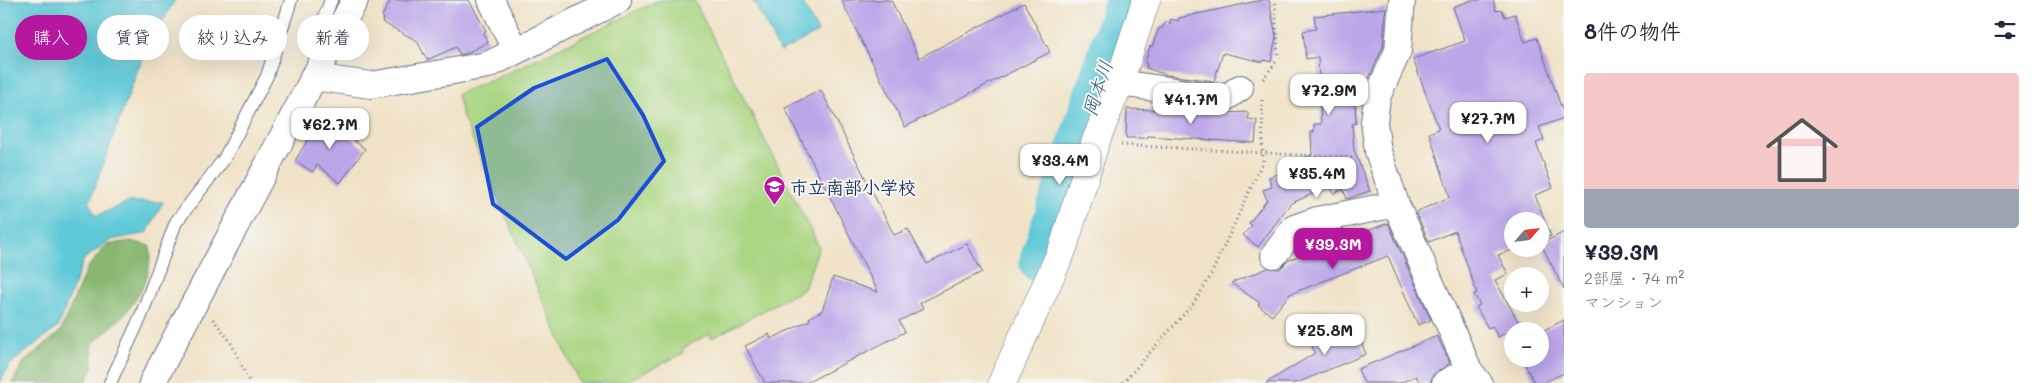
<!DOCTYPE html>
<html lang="ja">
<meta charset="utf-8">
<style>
body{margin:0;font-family:Mali,"Klee One",sans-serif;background:#f6f6f7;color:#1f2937;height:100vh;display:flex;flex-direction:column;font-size:19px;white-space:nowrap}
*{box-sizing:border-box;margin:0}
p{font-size:16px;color:#747a83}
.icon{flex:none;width:28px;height:28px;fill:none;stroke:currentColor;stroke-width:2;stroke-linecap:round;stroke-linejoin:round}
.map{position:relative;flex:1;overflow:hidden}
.side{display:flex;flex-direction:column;background:#fff;width:475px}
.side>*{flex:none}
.guide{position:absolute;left:15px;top:15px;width:475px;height:45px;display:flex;gap:10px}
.needle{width:32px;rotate:62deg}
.tools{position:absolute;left:1504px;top:212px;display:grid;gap:10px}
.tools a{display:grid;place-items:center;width:45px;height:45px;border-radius:50%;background:#fff;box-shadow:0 5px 20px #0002;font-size:25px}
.price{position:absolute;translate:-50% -42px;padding:0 11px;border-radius:10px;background:#fff;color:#222;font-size:16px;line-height:32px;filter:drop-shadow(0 1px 2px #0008)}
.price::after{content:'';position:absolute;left:50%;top:30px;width:15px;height:11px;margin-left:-8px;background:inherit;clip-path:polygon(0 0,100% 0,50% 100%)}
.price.on{background:#b5179e;color:#fff}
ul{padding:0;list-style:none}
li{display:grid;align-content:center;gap:10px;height:265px;padding:0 20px}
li+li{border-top:1px solid #e0e1e3}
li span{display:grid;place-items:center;height:155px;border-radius:5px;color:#555}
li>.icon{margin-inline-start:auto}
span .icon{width:90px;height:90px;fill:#fffc;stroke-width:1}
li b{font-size:21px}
h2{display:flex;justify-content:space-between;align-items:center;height:60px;padding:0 20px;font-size:21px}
.pill{padding:0 18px;border-radius:22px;background:#fff;box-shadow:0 5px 20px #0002;font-size:18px;line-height:45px}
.pill.on{background:#b5179e;color:#fff}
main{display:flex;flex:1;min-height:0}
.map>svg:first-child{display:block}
.green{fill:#aad682;stroke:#628270}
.forest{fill:#87b770;stroke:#517367}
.water{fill:#5ec9d7;stroke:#3c7c9a}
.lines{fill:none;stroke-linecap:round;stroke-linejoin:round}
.river{stroke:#5ec9d7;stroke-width:42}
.building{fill:#bba6e8}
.service-casing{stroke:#666e82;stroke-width:14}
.minor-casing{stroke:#666e82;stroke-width:28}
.tertiary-casing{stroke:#666e82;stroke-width:29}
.path{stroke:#666e82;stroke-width:3;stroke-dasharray:1 4;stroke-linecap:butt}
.service{stroke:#fff;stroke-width:12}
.minor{stroke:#fff;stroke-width:26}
.tertiary{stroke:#fff;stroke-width:28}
.marked{fill:#1d4ed8;fill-opacity:0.2;stroke:#1d4ed8;stroke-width:4;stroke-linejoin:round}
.labels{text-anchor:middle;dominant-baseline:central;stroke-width:4;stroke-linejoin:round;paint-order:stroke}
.poi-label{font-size:18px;font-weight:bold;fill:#1b2f5e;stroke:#f6f6f2;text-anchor:start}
.water-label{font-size:19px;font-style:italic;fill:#2c567c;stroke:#f6f6f2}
</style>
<main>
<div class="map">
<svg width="1564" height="383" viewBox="0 0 1564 383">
<rect width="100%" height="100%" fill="#f6f6f2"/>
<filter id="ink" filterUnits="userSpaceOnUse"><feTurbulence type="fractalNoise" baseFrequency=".02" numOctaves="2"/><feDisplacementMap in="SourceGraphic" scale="10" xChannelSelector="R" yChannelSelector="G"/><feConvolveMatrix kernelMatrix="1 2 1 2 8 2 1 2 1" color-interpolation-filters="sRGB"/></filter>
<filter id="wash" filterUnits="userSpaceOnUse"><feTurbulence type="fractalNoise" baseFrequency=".0096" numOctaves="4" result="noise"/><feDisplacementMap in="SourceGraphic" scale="20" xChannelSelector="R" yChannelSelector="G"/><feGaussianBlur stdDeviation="1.12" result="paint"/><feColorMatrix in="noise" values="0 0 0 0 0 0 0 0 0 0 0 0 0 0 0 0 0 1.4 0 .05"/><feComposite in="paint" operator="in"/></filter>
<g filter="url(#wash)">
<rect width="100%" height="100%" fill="#f0e2c6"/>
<path class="green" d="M659,0H694L819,247L804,289L712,338L709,334L682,349L684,353L622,383H579L462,115L457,94L497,78Z"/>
<path class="forest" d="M130,241L150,246C153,291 124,317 92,344L93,367L86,383H12L23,363L60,332L87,268L107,245Z"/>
<path class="water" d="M0,0H175L145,50L89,203L96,216L129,202H163L147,233L111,240L84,259L58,327L10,364L0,382Z
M753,0H801L818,32L780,52Z"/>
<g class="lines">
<path class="river" d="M1040,262L1126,0"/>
</g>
<g id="blocks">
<path class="building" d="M391,0H469L486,31L483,33L488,42L467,53L460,55L456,47L427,60L417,41L382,22L384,18L382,16Z
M841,0H891L919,58L1024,3L1050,52L905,127Z
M1262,0H1269L1276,36L1271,62L1264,60L1263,62L1223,53L1214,81L1167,75L1146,68L1147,64L1145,63L1150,46L1152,47L1159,28H1162L1166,22L1170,24L1171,19L1178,21L1179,18Z
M1472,0H1493L1496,11L1502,10L1505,17L1515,14L1525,42L1537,38L1564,115V118L1539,127L1544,140L1536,143L1553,188L1535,195L1551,236L1540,240V221H1512V249H1515L1498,255L1508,274L1495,280L1520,325L1498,337L1492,326L1488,328L1476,307L1480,305L1474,294L1477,293L1455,231L1429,242L1416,212L1450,197L1429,133L1439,129L1413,59L1465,41L1453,7Z
M1386,8L1383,47L1369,78L1354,79L1356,123L1352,124L1354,150L1370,191L1347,199L1343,189L1334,194L1330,186L1290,204L1258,247L1243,235L1252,225L1249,223L1267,200L1263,190L1272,187L1269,177L1281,173L1279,167L1312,155L1311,132H1314V124H1321L1318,57L1306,59L1303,31L1316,29L1314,16Z
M821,90L894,235L908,229L927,264L967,244L982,272L920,303L923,309L899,321L905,332L806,383H765L745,346L769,334L771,339L810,320L809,318L822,311L833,277L878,292L785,108Z
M1161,107L1223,113L1248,112V119L1257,120L1255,143L1148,136L1147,138H1126L1127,109L1161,110Z
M322,115L340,126L338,128L365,149L340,183L317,165L313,172L295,161Z
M1388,223L1431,320L1418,325L1388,256L1290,294L1272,316L1258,305L1260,303L1231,283L1268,268L1280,269L1289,260L1310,252L1309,249L1327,242L1328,246Z
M1564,232V289L1541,244Z
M1564,320V373L1543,383H1535L1522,359H1540V332Z
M1354,325L1366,354L1297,383H1266L1315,353L1311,343Z
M1437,336L1450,363L1433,375L1430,383H1420L1416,376L1400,383H1364L1358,369Z"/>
</g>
</g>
<g filter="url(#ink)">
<use href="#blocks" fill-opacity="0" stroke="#666e82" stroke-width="1"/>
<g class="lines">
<defs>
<path id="service" d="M328,45L323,21L331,0
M110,383L141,316L176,222L224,159L267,76L291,0"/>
<path id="minor" d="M491,0L516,51
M1402,0L1398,51L1377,97L1374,122L1378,151L1396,204L1469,370L1479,383
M313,77L371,85L488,65L618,0
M1119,83L1225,98L1240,88
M1274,255L1294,228L1317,220L1396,204
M152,383L355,0
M1445,383L1469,370"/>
<path id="tertiary" d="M1002,383L1063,248L1095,143L1119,83L1146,0"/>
</defs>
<use href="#service" class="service-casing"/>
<use href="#minor" class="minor-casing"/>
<use href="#tertiary" class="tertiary-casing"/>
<path class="path" d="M1263,79L1278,59L1275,0
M1121,145L1355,158
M213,319L230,341L250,383
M1123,383L1193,304L1210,277L1263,161L1262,100"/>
<use href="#service" class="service"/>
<use href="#minor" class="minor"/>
<use href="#tertiary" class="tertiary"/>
</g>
</g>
<path class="marked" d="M607,59L643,115L664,161L618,220L566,259L493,204L477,127L534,88Z"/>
<defs>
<symbol id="school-pin" viewBox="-11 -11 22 30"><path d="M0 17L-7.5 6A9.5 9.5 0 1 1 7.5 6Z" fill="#b5179e" stroke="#f6f6f2"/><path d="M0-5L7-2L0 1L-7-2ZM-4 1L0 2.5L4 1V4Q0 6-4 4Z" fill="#fff"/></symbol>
</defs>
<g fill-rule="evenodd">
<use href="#school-pin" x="762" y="174" width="25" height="34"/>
</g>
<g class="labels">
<g class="poi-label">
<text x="790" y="187">市立南部小学校</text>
</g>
<g class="water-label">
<text transform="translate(1097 88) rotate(-72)">岡本川</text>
</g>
</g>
</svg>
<div class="tools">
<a><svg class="needle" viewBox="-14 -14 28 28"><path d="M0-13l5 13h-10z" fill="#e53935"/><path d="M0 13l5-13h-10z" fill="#747a83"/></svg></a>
<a>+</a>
<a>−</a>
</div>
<b class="price" style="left:1329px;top:116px">¥72.9M</b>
<b class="price" style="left:1191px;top:125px">¥41.7M</b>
<b class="price" style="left:1488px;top:144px">¥27.7M</b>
<b class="price" style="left:330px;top:150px">¥62.7M</b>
<b class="price" style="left:1060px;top:186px">¥33.4M</b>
<b class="price" style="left:1317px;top:199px">¥35.4M</b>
<b class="price on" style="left:1333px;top:270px">¥39.3M</b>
<b class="price" style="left:1325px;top:356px">¥25.8M</b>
<div class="guide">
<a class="pill on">購入</a>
<a class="pill">賃貸</a>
<a class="pill">絞り込み</a>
<a class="pill">新着</a>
</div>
</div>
<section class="side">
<h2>8件の物件<svg class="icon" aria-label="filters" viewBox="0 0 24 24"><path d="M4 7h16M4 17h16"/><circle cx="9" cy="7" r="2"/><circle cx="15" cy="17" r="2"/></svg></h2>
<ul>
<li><span style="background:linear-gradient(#f6c9c9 75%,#9aa5b1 0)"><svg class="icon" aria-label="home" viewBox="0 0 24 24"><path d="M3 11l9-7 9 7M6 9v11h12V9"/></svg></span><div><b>¥39.3M</b><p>2部屋 · 74 m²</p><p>マンション</p></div></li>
</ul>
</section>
</main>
